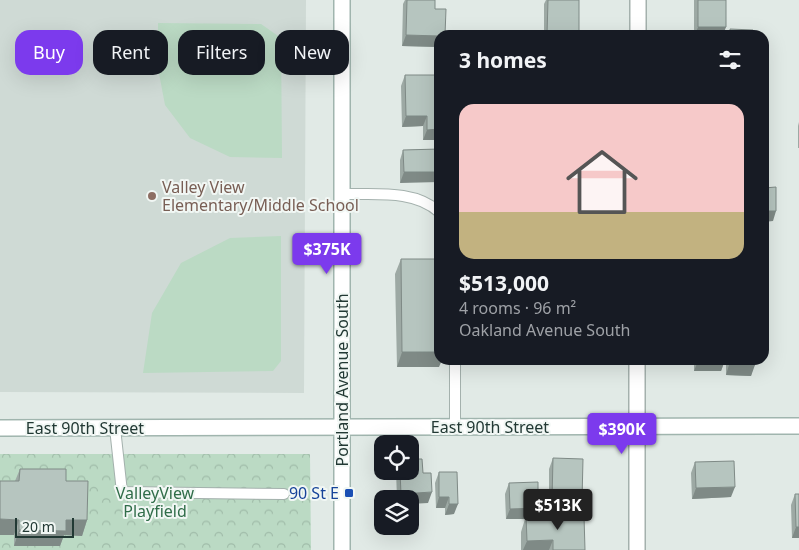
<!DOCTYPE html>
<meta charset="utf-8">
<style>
body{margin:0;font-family:"Noto Sans",sans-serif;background:#242831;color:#f1f3f6;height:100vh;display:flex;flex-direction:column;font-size:19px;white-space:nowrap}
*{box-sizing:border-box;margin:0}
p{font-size:16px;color:#9ea1a6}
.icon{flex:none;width:28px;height:28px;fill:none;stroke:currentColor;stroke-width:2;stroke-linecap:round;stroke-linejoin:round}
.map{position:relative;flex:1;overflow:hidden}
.drawer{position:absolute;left:434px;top:30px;width:335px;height:335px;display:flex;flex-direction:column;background:#171b24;border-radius:15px;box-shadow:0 5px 20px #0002}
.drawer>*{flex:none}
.banner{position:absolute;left:15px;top:30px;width:344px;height:45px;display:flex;gap:10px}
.fabs{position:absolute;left:374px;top:435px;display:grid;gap:10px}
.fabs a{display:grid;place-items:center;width:45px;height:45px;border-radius:10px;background:#171b24;box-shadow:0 5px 20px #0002;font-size:25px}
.scale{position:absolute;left:15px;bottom:12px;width:59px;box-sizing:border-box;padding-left:5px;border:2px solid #223934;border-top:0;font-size:14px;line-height:18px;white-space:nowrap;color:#223934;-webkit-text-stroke:4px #f1f7f4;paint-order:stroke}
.price{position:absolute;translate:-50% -42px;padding:0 11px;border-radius:5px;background:#7c3aed;color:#fff;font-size:16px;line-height:32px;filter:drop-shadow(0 1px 2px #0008)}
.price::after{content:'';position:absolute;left:50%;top:30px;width:15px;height:11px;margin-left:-8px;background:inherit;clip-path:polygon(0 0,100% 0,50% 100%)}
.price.on{background:#222;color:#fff}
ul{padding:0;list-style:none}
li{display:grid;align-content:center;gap:10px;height:265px;padding:0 25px}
li span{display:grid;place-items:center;height:155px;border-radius:15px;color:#555}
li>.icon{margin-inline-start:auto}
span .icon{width:90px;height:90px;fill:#fffc;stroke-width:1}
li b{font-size:21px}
h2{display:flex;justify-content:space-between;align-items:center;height:60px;padding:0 25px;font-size:21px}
.chip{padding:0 18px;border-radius:15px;background:#171b24;box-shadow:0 5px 20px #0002;font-size:18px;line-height:45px}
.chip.on{background:#7c3aed;color:#fff}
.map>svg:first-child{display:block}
.built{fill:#cfdad5}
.grass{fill:#bbdac4}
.park{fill:url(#park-crowns)}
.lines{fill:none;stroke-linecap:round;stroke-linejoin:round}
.lane-casing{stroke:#a4b1ad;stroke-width:12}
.street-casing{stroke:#a4b1ad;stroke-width:18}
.secondary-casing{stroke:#a0b5ae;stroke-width:18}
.lane{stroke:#fff;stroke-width:10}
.street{stroke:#fff;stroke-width:15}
.secondary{stroke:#fff;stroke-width:15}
.wall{fill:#9da9a4}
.shaded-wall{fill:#7f8a86}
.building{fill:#b6c5bf;stroke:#7f8a86}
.education-dot{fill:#8d6e63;stroke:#f1f7f4;stroke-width:2}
.transit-dot{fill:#1a4fb4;stroke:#f1f7f4;stroke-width:2}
.labels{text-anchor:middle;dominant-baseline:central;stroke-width:4;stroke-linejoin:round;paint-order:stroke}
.education-label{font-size:16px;fill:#785e54;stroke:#f1f7f4;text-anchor:start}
.street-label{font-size:16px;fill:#223934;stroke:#f1f7f4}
.park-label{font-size:16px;fill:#306d49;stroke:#f1f7f4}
.transit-label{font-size:16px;fill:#164399;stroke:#f1f7f4;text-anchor:end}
</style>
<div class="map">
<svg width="799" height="550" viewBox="0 0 799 550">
<defs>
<pattern id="park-crowns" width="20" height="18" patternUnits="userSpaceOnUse" patternTransform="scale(1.25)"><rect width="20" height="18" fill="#bbdac4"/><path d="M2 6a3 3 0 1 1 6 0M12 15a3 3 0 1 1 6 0" fill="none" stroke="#a0bca9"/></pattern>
</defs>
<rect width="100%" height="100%" fill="#e1eae6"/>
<path class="built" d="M0,0H306L304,393L0,392Z"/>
<path class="grass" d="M158,23L261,24L281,38L282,158L230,157L190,138L165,105L158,68Z
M281,236V361L273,371L143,373L152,313L181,263L230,238Z"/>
<path class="park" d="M0,454H310L311,550H0Z"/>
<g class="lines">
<defs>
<path id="lane" d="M342,194C373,195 415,189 439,212
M455,360V428
M115,428L122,492L284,494"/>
<path id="street" d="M638,35V0
M637,550V360"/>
<path id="secondary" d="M342,0V550
M0,428L799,426"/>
</defs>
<use href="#lane" class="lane-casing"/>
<use href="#street" class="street-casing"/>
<use href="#secondary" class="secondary-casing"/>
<use href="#lane" class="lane"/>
<use href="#street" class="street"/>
<use href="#secondary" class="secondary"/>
</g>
<path class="wall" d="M405,0H435V9L439,35V47L402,46L403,4Z
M546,0H579V35H544V4Z
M694,0H726L723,35H694Z
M405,75L436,101H439V140H423V126L402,127L401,86Z
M799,122V148H798V126Z
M439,149L400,183V160L403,150Z
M401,259L439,367H397L395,274Z
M694,360H725L721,371H694Z
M726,360H755L751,376L726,375Z
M553,458L578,511L549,510V469Z
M695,462L731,497L692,499L691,473Z
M20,469L66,481L87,520L82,536L64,535L60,546H14L15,481Z
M396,471H410L423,473L428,503L410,499H397Z
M439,472H457L454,514L445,515V508H436L435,483Z
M509,483L538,508L535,516L585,550H521V532L525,519H506L505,494Z
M795,494L799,538H792L791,505Z"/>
<path class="shaded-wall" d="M698,27H726L723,35H695Z
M406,35L439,36V47L402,46Z
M406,116H427L423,126L402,127Z
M439,129V140H423L427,130Z
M404,172H439V182L400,183Z
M764,211H776L773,221L764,222Z
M402,352H439V360H442L439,367H397Z
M544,360H572L571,362H543Z
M725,360L721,371H694L698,361Z
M729,365H755L751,376L726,375Z
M735,487L731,497L692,499L696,488Z
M432,492L428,503L410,504V499H399L401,494Z
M439,497H449L445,508H436Z
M552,500H582L578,511L549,510Z
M449,504H458L454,514L445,515Z
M538,508L534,519L526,516L525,519H506L510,509Z
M0,519L19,520L14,535H0Z
M66,520H87L82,536L64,535L60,546H14L19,530Z
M796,527H799V538H792Z
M553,540L549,550H523L527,541Z"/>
<path class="building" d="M407,0H435V9H446L445,35H439V36L406,35Z
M548,0H579V35H547Z
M698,0H726V27H698Z
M730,29L753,30V35H730Z
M405,75H435L436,101H439V129L427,130V116H406Z
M439,149V172H404L403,150Z
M776,187V211H764V188Z
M401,259H439V352H402Z
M698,360H725L698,361Z
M730,360H755V365H729Z
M553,458L583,459L582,500H552Z
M410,459H422L423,473H431L432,492L401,494L400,471H410Z
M734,461L735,487L696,488L695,462Z
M20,469H66V481H88L87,520H66V531L19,530V520L0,519V481H19Z
M439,472H457L458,504H449V497H439Z
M538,482V508L510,509L509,483Z
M795,494H799V527H796Z
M526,516H584L585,550H553V540L527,541Z"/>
<circle class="education-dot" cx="152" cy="196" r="5"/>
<rect class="transit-dot" x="344" y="488" width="10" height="10" rx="2.5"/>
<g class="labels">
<g class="education-label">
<text x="162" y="187">Valley View<tspan x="162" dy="18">Elementary/Middle School</tspan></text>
</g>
<g class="street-label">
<text transform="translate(342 380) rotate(-90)">Portland Avenue South</text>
<text x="490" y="427">East 90th Street</text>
<text x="85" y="428">East 90th Street</text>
</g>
<g class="park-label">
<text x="155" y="493">ValleyView<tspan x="155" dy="18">Playfield</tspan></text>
</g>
<g class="transit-label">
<text x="339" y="493">90 St E</text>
</g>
</g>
</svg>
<div class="fabs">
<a><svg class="icon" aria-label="locate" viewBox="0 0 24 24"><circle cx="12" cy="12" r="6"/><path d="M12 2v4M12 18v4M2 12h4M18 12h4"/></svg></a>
<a><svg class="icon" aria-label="layers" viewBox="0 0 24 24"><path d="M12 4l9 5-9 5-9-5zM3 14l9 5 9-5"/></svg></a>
</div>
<div class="scale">20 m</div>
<b class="price" style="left:327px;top:275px">$375K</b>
<b class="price" style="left:622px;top:455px">$390K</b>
<b class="price on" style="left:558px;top:531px">$513K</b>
<div class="banner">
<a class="chip on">Buy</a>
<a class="chip">Rent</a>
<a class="chip">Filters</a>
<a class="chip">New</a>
</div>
<section class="drawer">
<h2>3 homes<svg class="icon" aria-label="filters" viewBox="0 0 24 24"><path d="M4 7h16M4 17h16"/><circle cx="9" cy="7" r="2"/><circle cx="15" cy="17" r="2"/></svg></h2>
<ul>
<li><span style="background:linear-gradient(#f6c9c9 70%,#c2b280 0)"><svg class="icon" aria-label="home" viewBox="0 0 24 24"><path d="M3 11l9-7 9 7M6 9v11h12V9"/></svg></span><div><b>$513,000</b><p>4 rooms · 96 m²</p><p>Oakland Avenue South</p></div></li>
</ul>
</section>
</div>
